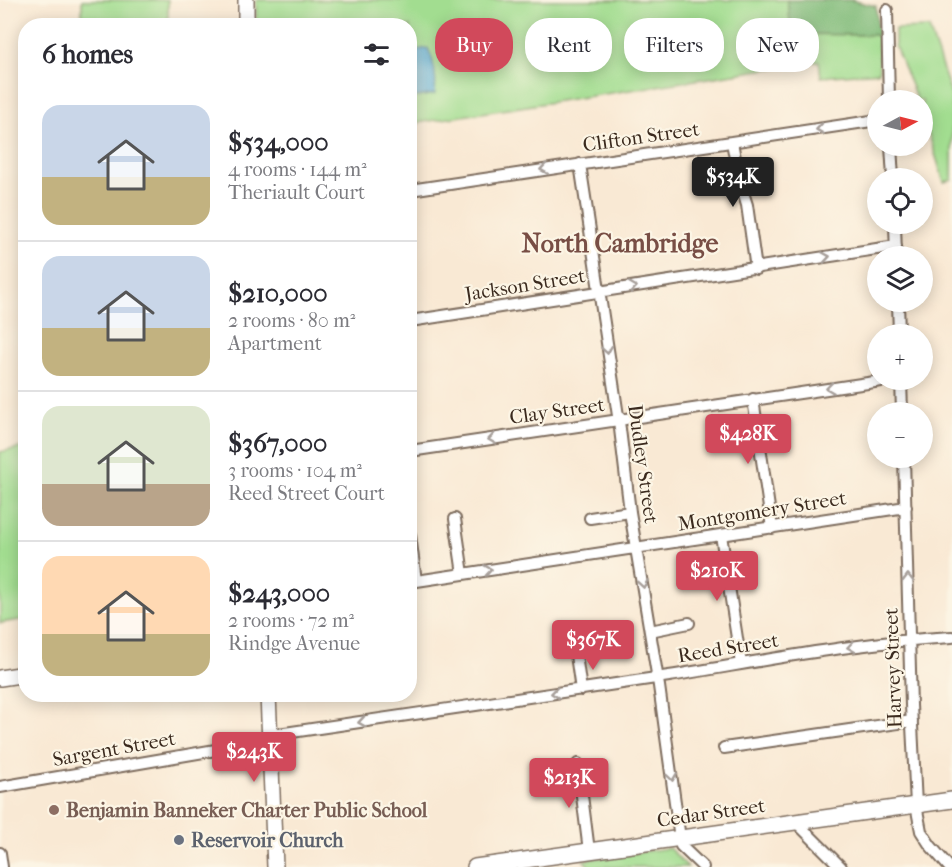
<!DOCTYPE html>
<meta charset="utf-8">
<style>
body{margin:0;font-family:"IM FELL French Canon",serif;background:#f2f2f3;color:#2b2b33;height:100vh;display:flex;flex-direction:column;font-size:22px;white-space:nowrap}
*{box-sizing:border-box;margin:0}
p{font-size:20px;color:#7c7c81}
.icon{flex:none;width:33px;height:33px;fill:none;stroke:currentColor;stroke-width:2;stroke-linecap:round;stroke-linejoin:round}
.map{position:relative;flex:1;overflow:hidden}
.sheet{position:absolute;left:18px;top:18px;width:399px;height:684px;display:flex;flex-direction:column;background:#fff;border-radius:24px;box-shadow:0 3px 15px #0003}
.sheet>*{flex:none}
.top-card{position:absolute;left:435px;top:18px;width:426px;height:54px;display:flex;gap:12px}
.needle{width:39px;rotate:83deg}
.controls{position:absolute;left:867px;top:90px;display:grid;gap:12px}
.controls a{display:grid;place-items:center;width:66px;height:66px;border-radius:50%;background:#fff;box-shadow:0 3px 15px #0003;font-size:30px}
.price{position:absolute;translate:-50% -51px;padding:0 14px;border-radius:6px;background:#d1495b;color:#fff;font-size:20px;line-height:39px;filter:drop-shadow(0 2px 3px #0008)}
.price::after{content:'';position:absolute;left:50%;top:36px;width:18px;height:14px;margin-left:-9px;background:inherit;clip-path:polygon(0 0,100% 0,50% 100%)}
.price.on{background:#222;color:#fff}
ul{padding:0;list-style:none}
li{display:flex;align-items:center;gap:18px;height:150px;padding:0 24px}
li+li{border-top:2px solid #e1e1e2}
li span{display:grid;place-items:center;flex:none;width:168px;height:120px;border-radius:18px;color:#555}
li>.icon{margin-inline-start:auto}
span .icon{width:72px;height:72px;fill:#fffc;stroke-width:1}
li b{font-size:26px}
h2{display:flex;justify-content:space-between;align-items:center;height:72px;padding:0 24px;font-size:26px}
.pill{padding:0 21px;border-radius:24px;background:#fff;box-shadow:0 3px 15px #0003;font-size:21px;line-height:54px}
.pill.on{background:#d1495b;color:#fff}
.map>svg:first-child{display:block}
.green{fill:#a2dd90;stroke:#6e8457;stroke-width:1.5}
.forest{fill:#81bc7a;stroke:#5e734c;stroke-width:1.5}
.water{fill:#58acd4;stroke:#4a6b79;stroke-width:1.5}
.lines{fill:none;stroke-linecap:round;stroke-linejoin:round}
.street-casing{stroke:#7e6d5e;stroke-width:14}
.secondary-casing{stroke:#7e6d5e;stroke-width:18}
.street{stroke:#fff;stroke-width:10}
.secondary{stroke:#fff;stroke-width:15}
.oneway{stroke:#a79f9a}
.education-dot{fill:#8d6e63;stroke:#fcf5e5;stroke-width:2}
.worship-dot{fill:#6b7280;stroke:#fcf5e5;stroke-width:2}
.labels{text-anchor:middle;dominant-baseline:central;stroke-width:4.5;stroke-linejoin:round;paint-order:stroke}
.street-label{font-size:20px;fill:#3b2a1e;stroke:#fcf5e5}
.education-label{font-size:20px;font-weight:bold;fill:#785e54;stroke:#fcf5e5;text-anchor:start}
.worship-label{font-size:20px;font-weight:bold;fill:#5b616d;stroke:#fcf5e5;text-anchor:start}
.district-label{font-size:26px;font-weight:bold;fill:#784e45;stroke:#fcf5e5}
</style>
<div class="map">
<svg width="952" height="867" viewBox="0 0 952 867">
<rect width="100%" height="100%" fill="#fcf5e5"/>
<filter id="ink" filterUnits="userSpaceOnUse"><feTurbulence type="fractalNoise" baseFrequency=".0167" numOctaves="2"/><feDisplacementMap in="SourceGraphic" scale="12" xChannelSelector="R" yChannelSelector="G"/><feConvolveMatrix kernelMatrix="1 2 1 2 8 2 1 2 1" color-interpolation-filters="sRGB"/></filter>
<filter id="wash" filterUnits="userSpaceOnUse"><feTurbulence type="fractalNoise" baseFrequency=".008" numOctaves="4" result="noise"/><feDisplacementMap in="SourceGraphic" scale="24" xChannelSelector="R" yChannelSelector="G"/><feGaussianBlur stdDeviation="1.35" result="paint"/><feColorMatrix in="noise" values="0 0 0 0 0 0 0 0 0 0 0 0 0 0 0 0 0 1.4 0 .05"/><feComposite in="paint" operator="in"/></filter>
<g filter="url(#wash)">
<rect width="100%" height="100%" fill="#f9e9d4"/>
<path class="green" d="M82,0H168V25H82Z
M256,0H787L793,34L878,35L879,72L821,77L819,61L410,124V26L256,25Z
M929,28L952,97V180L944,182L923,116L922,100H917L895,46V29Z
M25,447V619L0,623V452Z
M669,848L688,867H590L583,860Z"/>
<path class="forest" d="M787,0H851L876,6L878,35L792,34Z"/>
<path class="water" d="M428,48C435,63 437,78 435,94L410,98V76L411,74L410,70V51Z"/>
</g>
<g filter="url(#ink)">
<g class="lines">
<defs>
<path id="street" d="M887,10L889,100
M732,142L739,180L747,205L756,269
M891,146L893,178
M580,164L620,429L630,512L659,686L681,846L703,867
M410,190L878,120
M895,224L896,256
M898,302L899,334
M410,321L896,246
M901,380L902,412
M753,399L772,528
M410,451L888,380
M904,458L911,705L916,805L921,831L930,845L949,867
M590,518L630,512
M455,519L463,574
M410,535L416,581
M721,535L741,664
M410,582L906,507
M650,631L689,623
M576,655L581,690
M724,748L912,721
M578,764L589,851
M0,787L262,742L278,734C408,715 539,696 669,676C763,661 857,642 952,637
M796,822L841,867
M0,853L2,867"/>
<path id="secondary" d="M246,0V26
M0,678L26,674
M268,694L275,867
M475,867L952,800"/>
</defs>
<use href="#street" class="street-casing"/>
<use href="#secondary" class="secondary-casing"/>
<use href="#street" class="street"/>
<use href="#secondary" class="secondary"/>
</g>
<defs><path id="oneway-chevron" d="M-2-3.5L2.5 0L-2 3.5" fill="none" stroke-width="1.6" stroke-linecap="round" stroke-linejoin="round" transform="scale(1.5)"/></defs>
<g class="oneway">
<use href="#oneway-chevron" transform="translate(820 129) rotate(171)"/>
<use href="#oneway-chevron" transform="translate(544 169) rotate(171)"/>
<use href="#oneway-chevron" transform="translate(826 257) rotate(-9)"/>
<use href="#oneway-chevron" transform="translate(633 287) rotate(-8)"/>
<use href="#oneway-chevron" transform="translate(607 350) rotate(81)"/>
<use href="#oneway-chevron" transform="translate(830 388) rotate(172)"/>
<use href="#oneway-chevron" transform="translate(492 439) rotate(172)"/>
<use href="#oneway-chevron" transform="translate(488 570) rotate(-9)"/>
<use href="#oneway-chevron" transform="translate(908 578) rotate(-91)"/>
<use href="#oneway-chevron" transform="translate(643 584) rotate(81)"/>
<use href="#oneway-chevron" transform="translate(851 647) rotate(172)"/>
<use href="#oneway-chevron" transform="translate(555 693) rotate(173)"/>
<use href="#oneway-chevron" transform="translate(362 722) rotate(171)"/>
<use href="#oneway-chevron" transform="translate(672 777) rotate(82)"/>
</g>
</g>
<circle class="education-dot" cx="54" cy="810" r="6"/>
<circle class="worship-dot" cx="179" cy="840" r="6"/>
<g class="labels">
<g class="street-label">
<text transform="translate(641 137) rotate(-8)">Clifton Street</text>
<text transform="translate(525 285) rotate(-9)">Jackson Street</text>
<text transform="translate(557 411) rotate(-8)">Clay Street</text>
<text transform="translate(643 464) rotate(82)">Dudley Street</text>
<text transform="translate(762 511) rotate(-9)">Montgomery Street</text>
<text transform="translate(728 648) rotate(-9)">Reed Street</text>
<text transform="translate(893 668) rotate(-92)">Harvey Street</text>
<text transform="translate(114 749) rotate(-10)">Sargent Street</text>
<text transform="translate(711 813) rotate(-8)">Cedar Street</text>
</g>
<g class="education-label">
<text x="66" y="810">Benjamin Banneker Charter Public School</text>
</g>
<g class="worship-label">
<text x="191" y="840">Reservoir Church</text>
</g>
<g class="district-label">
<text x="620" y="243">North Cambridge</text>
</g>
</g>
</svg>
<div class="controls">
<a><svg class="needle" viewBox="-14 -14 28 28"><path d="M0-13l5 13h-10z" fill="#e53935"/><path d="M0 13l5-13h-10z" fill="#7c7c81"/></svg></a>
<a><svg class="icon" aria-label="locate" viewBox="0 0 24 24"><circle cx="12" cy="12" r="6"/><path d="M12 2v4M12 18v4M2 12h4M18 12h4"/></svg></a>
<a><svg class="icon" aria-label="layers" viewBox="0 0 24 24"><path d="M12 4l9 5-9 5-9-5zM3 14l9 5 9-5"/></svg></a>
<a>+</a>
<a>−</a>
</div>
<b class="price on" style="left:733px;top:208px">$534K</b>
<b class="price" style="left:748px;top:465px">$428K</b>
<b class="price" style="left:717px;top:602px">$210K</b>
<b class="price" style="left:593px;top:671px">$367K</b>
<b class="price" style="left:254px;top:783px">$243K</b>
<b class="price" style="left:569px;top:809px">$213K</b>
<div class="top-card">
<a class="pill on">Buy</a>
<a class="pill">Rent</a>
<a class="pill">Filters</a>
<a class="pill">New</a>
</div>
<section class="sheet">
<h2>6 homes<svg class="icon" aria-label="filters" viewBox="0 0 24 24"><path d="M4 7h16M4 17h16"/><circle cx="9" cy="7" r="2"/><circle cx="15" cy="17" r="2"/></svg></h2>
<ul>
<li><span style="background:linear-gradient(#c9d6e8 60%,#c2b280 0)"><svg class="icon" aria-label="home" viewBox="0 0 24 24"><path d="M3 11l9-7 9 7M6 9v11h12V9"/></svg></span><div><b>$534,000</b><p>4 rooms · 144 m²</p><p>Theriault Court</p></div></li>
<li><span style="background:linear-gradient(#c9d6e8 60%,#c2b280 0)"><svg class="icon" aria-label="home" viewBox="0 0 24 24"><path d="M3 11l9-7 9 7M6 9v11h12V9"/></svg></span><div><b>$210,000</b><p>2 rooms · 80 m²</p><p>Apartment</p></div></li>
<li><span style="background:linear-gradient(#dfe7d0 65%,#b9a48a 0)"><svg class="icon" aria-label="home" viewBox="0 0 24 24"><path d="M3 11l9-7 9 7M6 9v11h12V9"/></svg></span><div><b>$367,000</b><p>3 rooms · 104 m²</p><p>Reed Street Court</p></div></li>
<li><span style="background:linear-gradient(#ffd9b3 65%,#c2b280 0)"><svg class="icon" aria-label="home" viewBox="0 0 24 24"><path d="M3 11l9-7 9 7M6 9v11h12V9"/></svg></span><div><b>$243,000</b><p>2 rooms · 72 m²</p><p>Rindge Avenue</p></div></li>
</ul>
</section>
</div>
